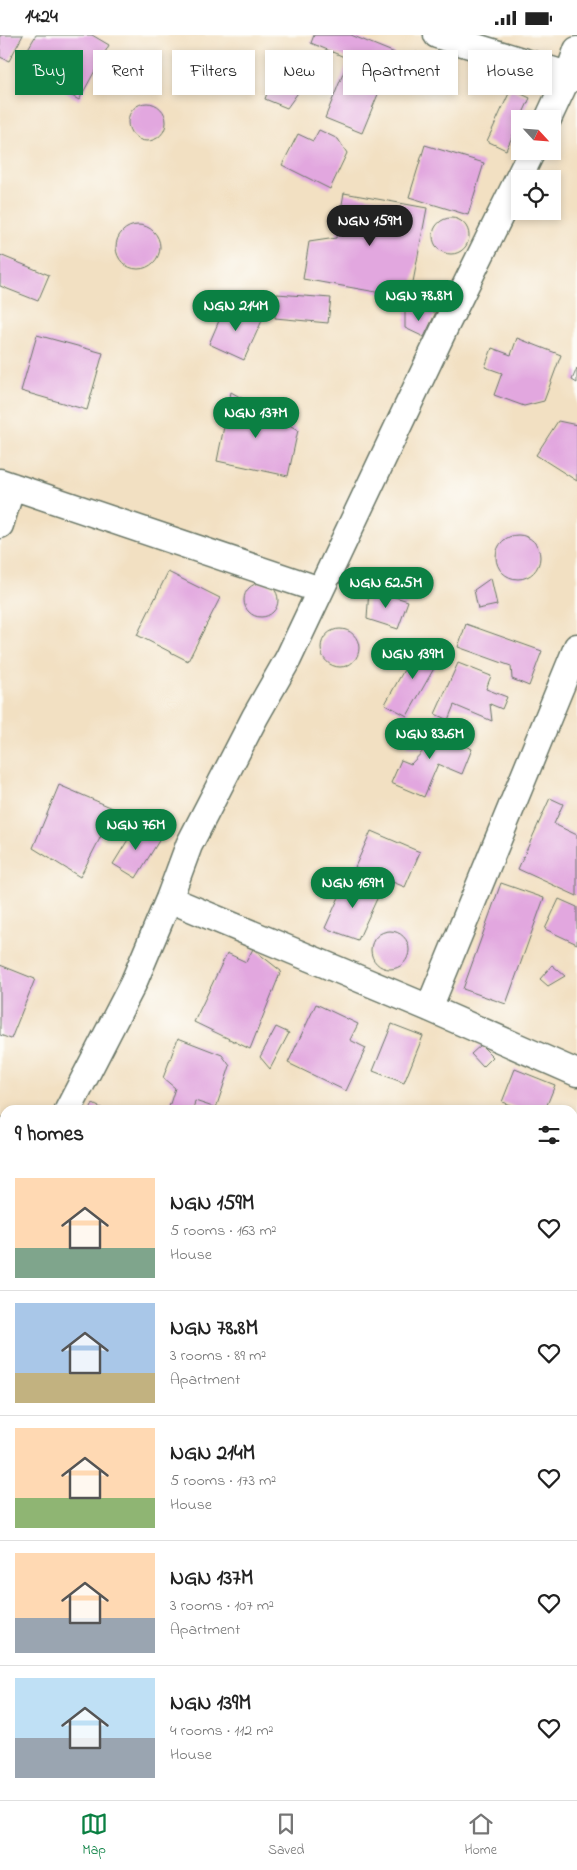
<!DOCTYPE html>
<meta charset="utf-8">
<style>
body{margin:0;font-family:"Indie Flower",sans-serif;background:#f2f2f2;color:#222;height:100vh;display:flex;flex-direction:column;font-size:19px;white-space:nowrap}
*{box-sizing:border-box;margin:0}
p{font-size:16px;color:#767676}
.icon{flex:none;width:28px;height:28px;fill:none;stroke:currentColor;stroke-width:2;stroke-linecap:round;stroke-linejoin:round}
.map{position:relative;flex:1;overflow:hidden}
.side{position:absolute;left:0px;top:1070px;width:578px;height:695px;display:flex;flex-direction:column;background:#fff;border-radius:15px 15px 0 0;box-shadow:0 2px 8px #0003}
.side>*{flex:none}
.banner{position:absolute;left:15px;top:15px;width:548px;height:45px;display:flex;gap:10px}
.needle{width:32px;rotate:116deg}
.controls{position:absolute;left:511px;top:75px;display:grid;gap:10px}
.controls a{display:grid;place-items:center;width:50px;height:50px;border-radius:0px;background:#fff;box-shadow:0 2px 8px #0003;font-size:25px}
.price{position:absolute;translate:-50% -42px;padding:0 11px;border-radius:18px;background:#0b8043;color:#fff;font-size:16px;line-height:32px;filter:drop-shadow(0 1px 2px #0008)}
.price::after{content:'';position:absolute;left:50%;top:30px;width:15px;height:11px;margin-left:-8px;background:inherit;clip-path:polygon(0 0,100% 0,50% 100%)}
.price.selected{background:#222;color:#fff}
ul{padding:0;list-style:none}
li{display:flex;align-items:center;gap:15px;height:125px;padding:0 15px}
li+li{border-top:1px solid #e0e0e0}
li span{display:grid;place-items:center;flex:none;width:140px;height:100px;border-radius:0px;color:#555}
li>.icon{margin-inline-start:auto}
span .icon{width:60px;height:60px;fill:#fffc;stroke-width:1}
li b{font-size:21px}
h2{display:flex;justify-content:space-between;align-items:center;height:60px;padding:0 15px;font-size:21px}
.chip{padding:0 18px;border-radius:0px;background:#fff;box-shadow:0 2px 8px #0003;font-size:18px;line-height:45px}
.chip.selected{background:#0b8043;color:#fff}
.status{display:flex;justify-content:space-between;align-items:center;height:35px;padding:0 25px;background:#fff;direction:ltr}
.status svg{height:14px;fill:currentColor}
.menu{display:flex;justify-content:space-around;align-items:center;height:70px;border-top:1px solid #e0e0e0;background:#fff;font-size:14px;color:#767676}
.menu a{display:grid;justify-items:center;gap:2px}
.menu .selected{color:#0b8043}
.map>svg:first-child{display:block}
.building{fill:#e2a7df}
.lines{fill:none;stroke-linecap:round;stroke-linejoin:round}
.minor-casing{stroke:#697666;stroke-width:29}
.minor{stroke:#fff;stroke-width:26}
</style>
<div class="status"><b>14:24</b><svg viewBox="0 0 49 12"><path d="M0 12V9h3v3zM5 12V6h3v6zM10 12V3h3v9zM15 12V0h3v12zM26 1h20v11H26zM47 4h2v5h-2z"/></svg></div>
<div class="map">
<svg width="577" height="1765" viewBox="0 0 577 1765">
<rect width="100%" height="100%" fill="#fdfcf7"/>
<filter id="ink" filterUnits="userSpaceOnUse"><feTurbulence type="fractalNoise" baseFrequency=".02" numOctaves="2"/><feDisplacementMap in="SourceGraphic" scale="10" xChannelSelector="R" yChannelSelector="G"/><feConvolveMatrix kernelMatrix="1 2 1 2 8 2 1 2 1" color-interpolation-filters="sRGB"/></filter>
<filter id="wash" filterUnits="userSpaceOnUse"><feTurbulence type="fractalNoise" baseFrequency=".0096" numOctaves="4" result="noise"/><feDisplacementMap in="SourceGraphic" scale="20" xChannelSelector="R" yChannelSelector="G"/><feGaussianBlur stdDeviation="1.12" result="paint"/><feColorMatrix in="noise" values="0 0 0 0 0 0 0 0 0 0 0 0 0 0 0 0 0 1.4 0 .05"/><feComposite in="paint" operator="in"/></filter>
<g filter="url(#wash)">
<rect width="100%" height="100%" fill="#f2e0c2"/>
<g id="blocks">
<path class="building" d="M0,0H23L9,26L0,22Z
M36,0H92L109,10L79,65L18,31Z
M314,0H351L395,18L362,98L325,83L349,24L311,8Z
M416,17L437,26L429,45L408,36Z
M276,33L302,52L287,73L265,64Z
M511,54L530,63L506,115L487,106Z
M128 87a19 19 0 1 1 38 0a19 19 0 1 1-38 0Z
M319,95L338,104L347,118L330,154L282,130L298,99L313,106Z
M425,110L484,128L468,180L409,162Z
M344,158L427,173L410,263L303,244L309,207L336,203Z
M433 201a18 18 0 1 1 36 0a18 18 0 1 1-36 0Z
M116 212a22 22 0 1 1 44 0a22 22 0 1 1-44 0Z
M0,220L49,240L38,266L0,251Z
M277,259L331,263L328,288L275,283Z
M224,274L265,279L244,325L209,309Z
M405,276L436,277L424,302L405,293Z
M37,300L103,318L87,375L21,356Z
M517,303L561,320L544,366L524,371L494,360L502,338L485,332L492,313L511,320Z
M577,333V348L572,345Z
M231,357L298,395L288,441L217,426Z
M558,386L577,390V446L536,420Z
M496 522a22 22 0 1 1 44 0a22 22 0 1 1-44 0Z
M168,537L220,563L188,626L137,600Z
M491,543L497,570L478,574L474,555Z
M244 565a17 17 0 1 1 34 0a17 17 0 1 1-34 0Z
M369,554L408,566L398,594L367,584Z
M466,589L542,616L529,651L512,644L511,631L458,612Z
M321 613a19 19 0 1 1 38 0a19 19 0 1 1-38 0Z
M419,608L441,621L407,681L385,669Z
M458,628L491,641L486,654L507,662L502,674L490,669L492,686L454,670L448,685L435,679Z
M416,690L472,714L462,739L438,729L424,762L391,748L401,725L411,729L425,714L406,712Z
M59,750L115,774L80,842L33,813Z
M550,763L563,769L554,789L577,800V861L518,834Z
M137,790L160,804L136,843L113,829Z
M371,796L420,817L405,852L355,832Z
M348,842L381,855L358,905L325,893Z
M501,848L544,863L506,969L463,954Z
M559,864L577,872V909L545,894Z
M371 915a19 19 0 1 1 38 0a19 19 0 1 1-38 0Z
M253,914L281,936L250,1014L194,987L227,918L246,927Z
M0,930L35,944L11,1004L0,1000Z
M552,930L565,941L548,951L540,944Z
M316,969L358,989L350,1005L366,1013L346,1056L288,1028Z
M392,989L423,1001L404,1048L373,1036Z
M276,992L289,998L270,1034L260,1022Z
M178,1003L222,1020L230,1031L216,1073L195,1066L193,1075H168L175,1053L163,1043Z
M481,1010L493,1022L483,1032L471,1019Z
M515,1034L555,1050L545,1075H523L502,1067Z
M93,1069L105,1075H90Z
M572,1123L577,1124V1170L572,1169Z
M5,1422V1463L0,1461V1435Z
M572,1485L577,1487V1518L572,1516Z
M576,1699H577V1735L572,1734V1714Z
M5,1705V1760H27V1765H0V1718Z
M572,1748L577,1750V1765H547L548,1760H572Z"/>
</g>
</g>
<g filter="url(#ink)">
<use href="#blocks" fill-opacity="0" stroke="#697666" stroke-width="1"/>
<g class="lines">
<defs>
<path id="minor" d="M437,0L577,43
M548,84L568,41L577,15
M0,447L320,555
M0,490L12,451
M169,864L429,973L577,1038
M429,973L577,612
M68,1075L133,949L169,864L189,810L255,682L288,624L446,290L532,116
M0,1096L5,1098
M0,1218L5,1207
M572,1325L577,1327
M0,1626L5,1628
M369,1760L384,1765
M166,1765L168,1760"/>
</defs>
<use href="#minor" class="minor-casing"/>
<use href="#minor" class="minor"/>
</g>
</g>
</svg>
<div class="controls">
<a><svg class="needle" viewBox="-14 -14 28 28"><path d="M0-13l5 13h-10z" fill="#e53935"/><path d="M0 13l5-13h-10z" fill="#767676"/></svg></a>
<a><svg class="icon" aria-label="locate" viewBox="0 0 24 24"><circle cx="12" cy="12" r="6"/><path d="M12 2v4M12 18v4M2 12h4M18 12h4"/></svg></a>
</div>
<b class="price selected" style="left:370px;top:212px">NGN 159M</b>
<b class="price" style="left:419px;top:287px">NGN 78.8M</b>
<b class="price" style="left:236px;top:297px">NGN 214M</b>
<b class="price" style="left:256px;top:404px">NGN 137M</b>
<b class="price" style="left:386px;top:574px">NGN 62.5M</b>
<b class="price" style="left:413px;top:645px">NGN 139M</b>
<b class="price" style="left:430px;top:725px">NGN 83.6M</b>
<b class="price" style="left:136px;top:816px">NGN 76M</b>
<b class="price" style="left:353px;top:874px">NGN 169M</b>
<div class="banner">
<a class="chip selected">Buy</a>
<a class="chip">Rent</a>
<a class="chip">Filters</a>
<a class="chip">New</a>
<a class="chip">Apartment</a>
<a class="chip">House</a>
</div>
<section class="side">
<h2>9 homes<svg class="icon" aria-label="filters" viewBox="0 0 24 24"><path d="M4 7h16M4 17h16"/><circle cx="9" cy="7" r="2"/><circle cx="15" cy="17" r="2"/></svg></h2>
<ul>
<li><span style="background:linear-gradient(#ffd9b3 70%,#7fa58c 0)"><svg class="icon" aria-label="home" viewBox="0 0 24 24"><path d="M3 11l9-7 9 7M6 9v11h12V9"/></svg></span><div><b>NGN 159M</b><p>5 rooms · 163 m²</p><p>House</p></div><svg class="icon" aria-label="heart" viewBox="0 0 24 24"><path d="M12 20l-8-8c-3-5 5-10 8-4 3-6 11-1 8 4z"/></svg></li>
<li><span style="background:linear-gradient(#a9c7e8 70%,#c2b280 0)"><svg class="icon" aria-label="home" viewBox="0 0 24 24"><path d="M3 11l9-7 9 7M6 9v11h12V9"/></svg></span><div><b>NGN 78.8M</b><p>3 rooms · 89 m²</p><p>Apartment</p></div><svg class="icon" aria-label="heart" viewBox="0 0 24 24"><path d="M12 20l-8-8c-3-5 5-10 8-4 3-6 11-1 8 4z"/></svg></li>
<li><span style="background:linear-gradient(#ffd9b3 70%,#8fb573 0)"><svg class="icon" aria-label="home" viewBox="0 0 24 24"><path d="M3 11l9-7 9 7M6 9v11h12V9"/></svg></span><div><b>NGN 214M</b><p>5 rooms · 173 m²</p><p>House</p></div><svg class="icon" aria-label="heart" viewBox="0 0 24 24"><path d="M12 20l-8-8c-3-5 5-10 8-4 3-6 11-1 8 4z"/></svg></li>
<li><span style="background:linear-gradient(#ffd9b3 65%,#9aa5b1 0)"><svg class="icon" aria-label="home" viewBox="0 0 24 24"><path d="M3 11l9-7 9 7M6 9v11h12V9"/></svg></span><div><b>NGN 137M</b><p>3 rooms · 107 m²</p><p>Apartment</p></div><svg class="icon" aria-label="heart" viewBox="0 0 24 24"><path d="M12 20l-8-8c-3-5 5-10 8-4 3-6 11-1 8 4z"/></svg></li>
<li><span style="background:linear-gradient(#bfe0f5 60%,#9aa5b1 0)"><svg class="icon" aria-label="home" viewBox="0 0 24 24"><path d="M3 11l9-7 9 7M6 9v11h12V9"/></svg></span><div><b>NGN 139M</b><p>4 rooms · 112 m²</p><p>House</p></div><svg class="icon" aria-label="heart" viewBox="0 0 24 24"><path d="M12 20l-8-8c-3-5 5-10 8-4 3-6 11-1 8 4z"/></svg></li>
</ul>
</section>
</div>
<nav class="menu">
<a class="selected"><svg class="icon" aria-label="map" viewBox="0 0 24 24"><path d="M3 6l6-2 6 2 6-2v14l-6 2-6-2-6 2zM9 4v14M15 6v14"/></svg>Map</a>
<a><svg class="icon" aria-label="saved" viewBox="0 0 24 24"><path d="M7 4h10v16l-5-4-5 4z"/></svg>Saved</a>
<a><svg class="icon" aria-label="home" viewBox="0 0 24 24"><path d="M3 11l9-7 9 7M6 9v11h12V9"/></svg>Home</a>
</nav>
